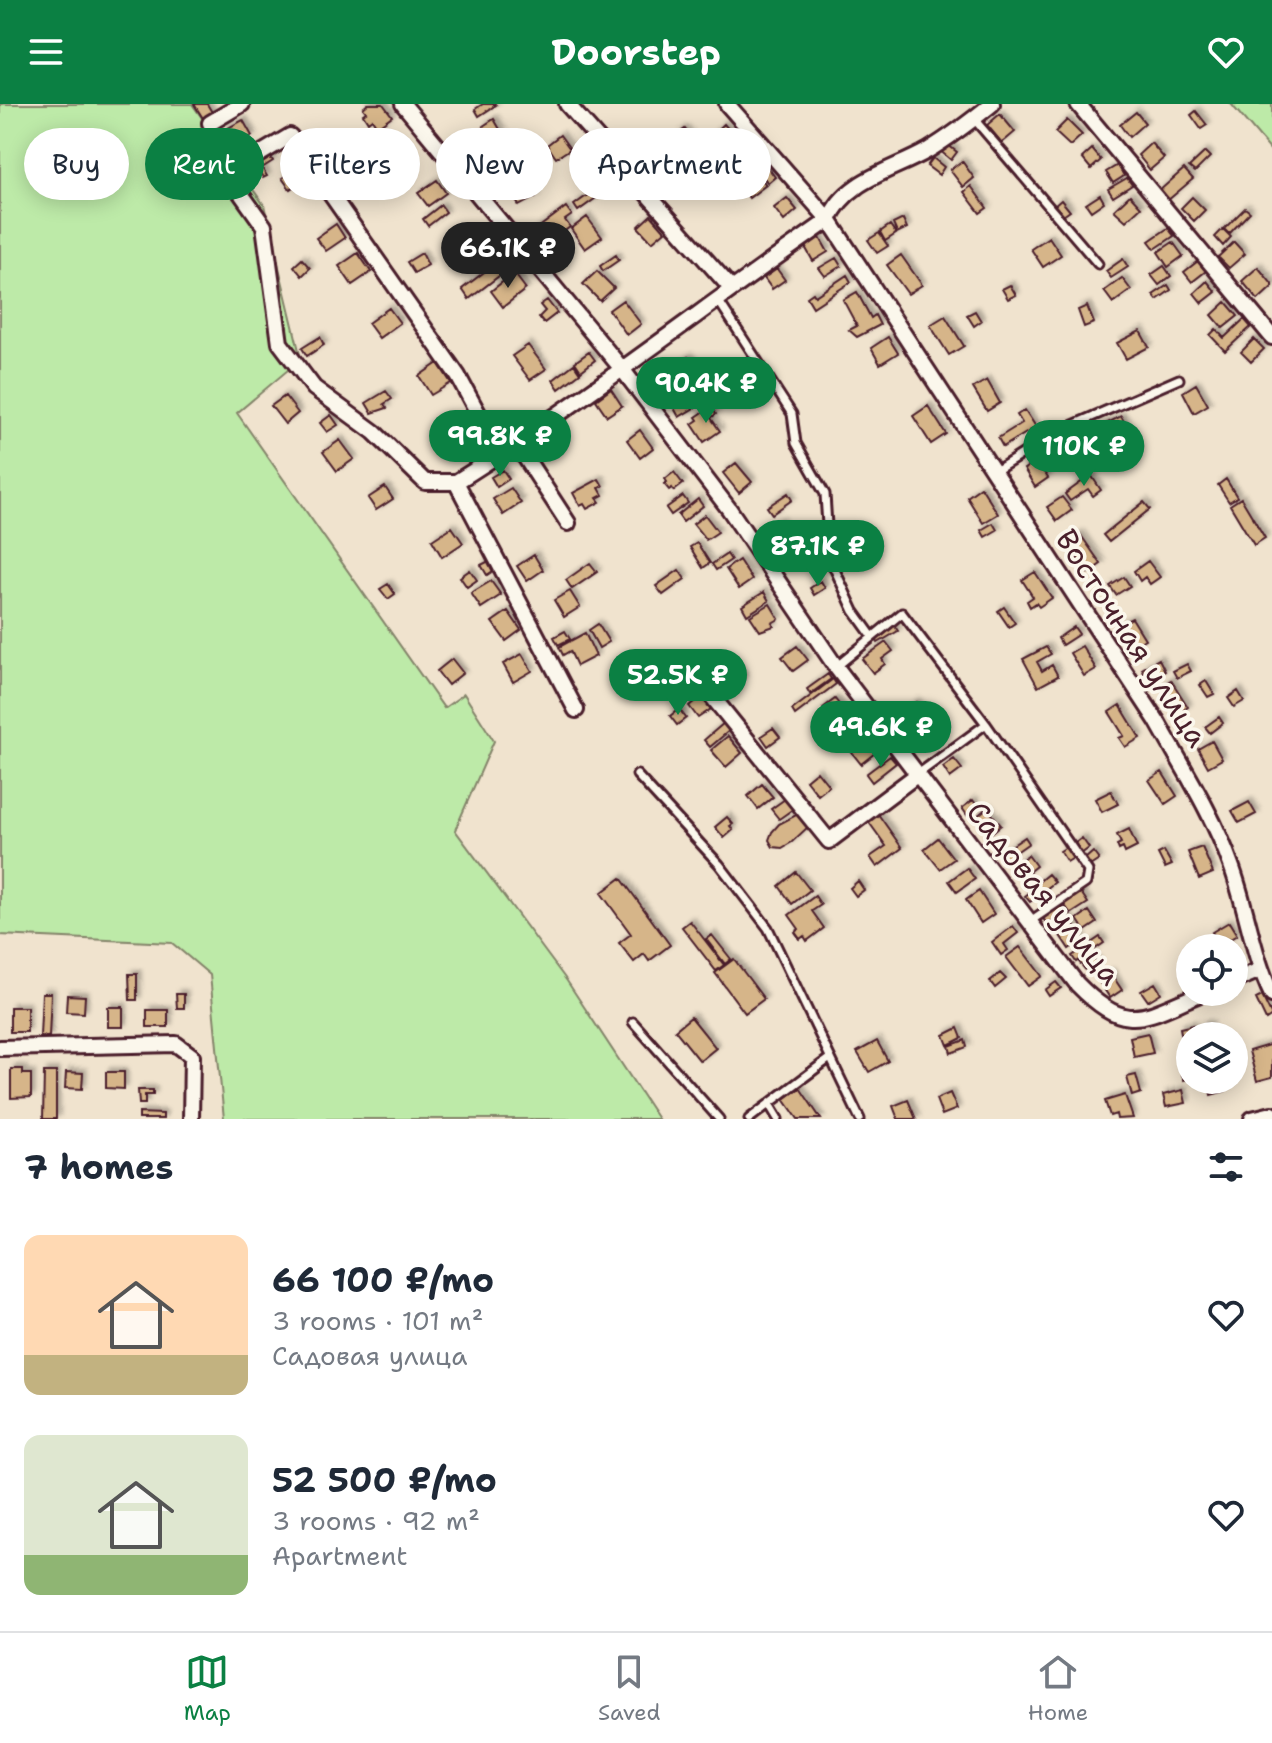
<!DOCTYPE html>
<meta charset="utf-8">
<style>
body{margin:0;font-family:"Shantell Sans",sans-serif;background:#f6f6f7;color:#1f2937;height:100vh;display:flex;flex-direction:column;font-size:30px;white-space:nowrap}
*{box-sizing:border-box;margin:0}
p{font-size:26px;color:#747a83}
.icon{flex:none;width:44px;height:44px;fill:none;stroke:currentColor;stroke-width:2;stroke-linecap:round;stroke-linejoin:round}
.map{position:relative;height:1015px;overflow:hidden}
.details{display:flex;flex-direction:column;background:#fff;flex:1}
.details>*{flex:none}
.top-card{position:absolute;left:24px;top:24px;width:800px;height:72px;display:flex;gap:16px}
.controls{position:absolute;left:1176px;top:830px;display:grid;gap:16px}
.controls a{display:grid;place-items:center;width:72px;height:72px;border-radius:50%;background:#fff;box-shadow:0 4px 20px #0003;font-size:40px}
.price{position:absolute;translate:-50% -68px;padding:0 18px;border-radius:28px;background:#0b8043;color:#fff;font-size:26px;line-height:52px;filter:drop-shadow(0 2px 4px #0008)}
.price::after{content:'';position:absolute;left:50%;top:48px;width:24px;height:18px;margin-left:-12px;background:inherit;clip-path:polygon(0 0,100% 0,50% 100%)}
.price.current{background:#222;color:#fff}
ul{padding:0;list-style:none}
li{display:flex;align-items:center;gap:24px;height:200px;padding:0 24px}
li span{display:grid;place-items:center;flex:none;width:224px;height:160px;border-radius:16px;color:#555}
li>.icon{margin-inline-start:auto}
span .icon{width:96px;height:96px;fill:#fffc;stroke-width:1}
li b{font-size:34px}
h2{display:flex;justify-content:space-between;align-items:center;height:96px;padding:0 24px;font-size:34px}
.chip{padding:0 28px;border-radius:36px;background:#fff;box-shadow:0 4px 20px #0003;font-size:28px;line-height:72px}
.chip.current{background:#0b8043;color:#fff}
header{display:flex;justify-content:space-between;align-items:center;height:104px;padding:0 24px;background:#0b8043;color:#fff;font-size:36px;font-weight:700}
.dock{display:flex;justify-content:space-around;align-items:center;height:112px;border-top:2px solid #e0e1e3;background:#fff;font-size:22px;color:#747a83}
.dock a{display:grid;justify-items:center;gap:4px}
.dock .current{color:#0b8043}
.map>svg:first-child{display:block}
.green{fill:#bdeaa8;stroke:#84846a;stroke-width:2}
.building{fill:#d6b589;stroke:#4a1f2b;stroke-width:2;filter:url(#shadow)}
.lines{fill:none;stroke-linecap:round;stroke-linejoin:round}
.lane-casing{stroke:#4a1f2b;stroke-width:13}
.street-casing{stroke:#4a1f2b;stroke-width:20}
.lane{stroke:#fbf7ec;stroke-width:7}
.street{stroke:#fbf7ec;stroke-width:14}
.labels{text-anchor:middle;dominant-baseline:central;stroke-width:7;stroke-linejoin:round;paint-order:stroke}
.street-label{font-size:30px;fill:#4a1f2b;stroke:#fbf7ec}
</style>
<header><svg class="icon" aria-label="menu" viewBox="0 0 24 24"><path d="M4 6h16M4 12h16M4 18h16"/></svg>Doorstep<svg class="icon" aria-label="heart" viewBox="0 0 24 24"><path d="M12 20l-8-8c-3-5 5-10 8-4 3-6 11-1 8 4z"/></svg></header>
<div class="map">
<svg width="1272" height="1015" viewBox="0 0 1272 1015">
<defs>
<filter id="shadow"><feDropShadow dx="3.5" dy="-3.5" stdDeviation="2" flood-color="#0004"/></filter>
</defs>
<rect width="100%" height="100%" fill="#f0e3ce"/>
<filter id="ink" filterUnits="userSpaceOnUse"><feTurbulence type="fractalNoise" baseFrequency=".0125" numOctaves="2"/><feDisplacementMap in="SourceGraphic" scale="16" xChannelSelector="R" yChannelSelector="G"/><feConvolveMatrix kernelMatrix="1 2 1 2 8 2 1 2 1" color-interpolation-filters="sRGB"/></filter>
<g filter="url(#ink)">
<path class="green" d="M0,0H192L264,101L301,255L237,309L444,604L464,590L494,637L455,726L567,877L658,1015H224L210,871L172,839L0,831Z
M1231,0H1272V48Z"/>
<path class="building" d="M194,0H207L213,10L204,16Z
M368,0H383L392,12L377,23L372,15L368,18L363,10L366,8L363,4Z
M483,0H495L496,1L479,12L475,5Z
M1196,7L1207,21L1201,25L1191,11Z
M1136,8L1145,19L1129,33L1120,21Z
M1000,10L1015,28L1002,39L987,21Z
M494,15L505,34L493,41L489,34L485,36L481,30L486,28L483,22Z
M243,16L252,32L238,40L226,25Z
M1067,16L1082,31L1070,42L1055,28Z
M724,20L742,41L727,53L710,33Z
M685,25L698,43L691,48L678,30Z
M560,31L570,45L556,54L547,41Z
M393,34L403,53L390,60L380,41Z
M944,38L957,48L951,56L938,45Z
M1151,39L1164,54L1150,66L1138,51Z
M1092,45L1101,56L1091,65L1082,54Z
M749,47L756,56L743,67L736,58Z
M1205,48L1210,53L1195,68L1189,63Z
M270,52L273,57L262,64L267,72L263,74L255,60Z
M933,54L944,63L939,71L927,62Z
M763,57L775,73L768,79L755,63Z
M962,57L974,74L963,83L950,66Z
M595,58L603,71L590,79L582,66Z
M1118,61L1124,72L1113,79L1106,68Z
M299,63L306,74L290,85L282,74Z
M1184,65L1193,75L1167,97L1159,87Z
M619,68L624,75L612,84L607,77Z
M761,74L766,81L749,94L744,87Z
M1127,74L1132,81L1113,93L1108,85Z
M437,76L446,89L428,102L418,89Z
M527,77L535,93L519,102L511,87Z
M606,78L610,84L578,107L574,101Z
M971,82L987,104L980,109L964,88Z
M1100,91L1104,98L1091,107L1086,100Z
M1130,91L1141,103L1126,117L1114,106Z
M1192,93L1205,106L1194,117L1181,104Z
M787,94L797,106L784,117L774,104Z
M1061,96L1070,107L1063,112L1054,102Z
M441,101L446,108L428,122L423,115Z
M566,103L572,111L565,116L570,123L544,142L534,127Z
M1245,104L1250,108L1229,130L1224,125Z
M651,111L665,127L652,138L638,123Z
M587,113L602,133L585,145L571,125Z
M903,115L907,124L897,129L893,120Z
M336,120L345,134L326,147L316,134Z
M890,121L896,130L885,137L880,128Z
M1168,124L1174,132L1155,145L1149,137Z
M1223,125L1231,133L1223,142L1215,133Z
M879,129L888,142L877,149L868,136Z
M477,130L488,145L471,157L460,142Z
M819,132L828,148L813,157L804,141Z
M1049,133L1061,151L1043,163L1031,145Z
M1173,138L1183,152L1168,163L1158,148Z
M1234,138L1245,150L1229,164L1218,153Z
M456,139L460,145L446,155L442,149Z
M358,149L371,168L352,181L339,162Z
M422,149L428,161L414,169L407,158Z
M616,151L619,156L603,167L600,162Z
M901,151L922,181L908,190L887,161Z
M836,154L841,162L825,172L819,164Z
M302,155L310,164L302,172L294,162Z
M1123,155L1128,163L1111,174L1106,167Z
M500,156L508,165L469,195L462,185Z
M1198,157L1206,167L1192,178L1184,168Z
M1164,162L1171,172L1159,181L1151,171Z
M1258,163L1272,180V183L1258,196L1242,177Z
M777,165L785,176L772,185L764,174Z
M597,167L614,184L600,197L583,180Z
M514,169L526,185L503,203L491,187Z
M847,171L851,178L813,203L807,193L813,189L815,192Z
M1122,174L1131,186L1113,199L1104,187Z
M1207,177L1216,188L1202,199L1194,189Z
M1010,181L1016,191L1008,195L1002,185Z
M1168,181L1171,186L1157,196L1153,191Z
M857,188L871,214L875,211L880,221L857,233L849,226L857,222L843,196Z
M547,196L557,209L544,219L539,213L545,207L540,201Z
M623,196L641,220L627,231L609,206Z
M1226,198L1238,212L1223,224L1212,211Z
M1087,202L1094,219L1084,223L1078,206Z
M389,204L400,219L379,234L368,219Z
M975,207L981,217L974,222L967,211Z
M945,212L964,242L949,251L930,221Z
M1244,215L1251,223L1225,247L1210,231L1216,225L1224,234Z
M1140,227L1149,243L1126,255L1117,239Z
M320,233L324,241L307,252L302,244Z
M888,233L898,249L880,260L871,244Z
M1254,235L1264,245L1251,258L1241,248Z
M528,241L546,265L530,276L512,252Z
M589,248L595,256L581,267L575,258Z
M688,253L699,267L683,279L673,265Z
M438,259L451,279L431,291L419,272Z
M574,260L580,269L559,285L553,276Z
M987,276L1000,299L987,307L973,284Z
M1196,280L1208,301L1194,309L1183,288Z
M611,285L622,302L607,312L596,296Z
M706,285L711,294L679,313L674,304Z
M386,287L392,295L384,300L387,304L372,309L366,299Z
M285,292L298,309L285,320L271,302Z
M928,302L946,330L931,340L913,312Z
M711,303L716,310L711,314L720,327L704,338L692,320L698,316L696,313Z
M1025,306L1036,323L1003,343L998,334L1022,319L1017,311Z
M331,311L338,321L327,328L320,319Z
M1121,312L1133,335L1110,347L1098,324Z
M640,326L653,344L640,354L627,336Z
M340,336L354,355L337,367L323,348Z
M1036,357L1048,374L1035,383L1024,365Z
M736,359L752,378L739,389L723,369Z
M503,366L509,375L497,383L491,373Z
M674,368L683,380L674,387L672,384L669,386L664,380L667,378L665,375Z
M1091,371L1101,386L1093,392L1088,385L1070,397L1065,390Z
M599,375L603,382L599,384L603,391L597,394L600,398L587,405L584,400L580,402L573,389Z
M1226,375L1237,393L1229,398L1218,381Z
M385,383L393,395L376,406L368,394Z
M981,383L998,410L983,419L967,393Z
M511,384L521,399L503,411L493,395Z
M788,389L792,396L772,410L767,403Z
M683,392L688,399L671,411L666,404Z
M1062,393L1072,406L1057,417L1047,403Z
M1241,394L1265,434L1254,441L1230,401Z
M698,395L703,402L683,418L678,411Z
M1144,398L1150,405L1109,438L1103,431Z
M705,411L718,428L706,436L693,420Z
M780,417L791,436L778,444L767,426Z
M993,419L997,426L985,433L981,426Z
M452,423L463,439L442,453L432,436Z
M1080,430L1101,460L1088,469L1067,439Z
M697,439L710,459L703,464L690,443Z
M727,450L731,456L716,466L712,460Z
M534,451L543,466L527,477L517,462Z
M491,456L496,465L487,471L481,461Z
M739,456L752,476L739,485L726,465Z
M1148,457L1160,473L1150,480L1145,473L1140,477L1134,467Z
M590,459L597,468L572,485L566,476Z
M470,466L477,476L467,483L460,473Z
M679,466L685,475L663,491L656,482Z
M1035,468L1052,494L1039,503L1036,499L1030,503L1027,497L1033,493L1022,476Z
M1124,473L1130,482L1116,491L1110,482Z
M491,477L501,491L481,504L471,489Z
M821,477L825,484L814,491L810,484Z
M388,480L395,490L388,495L380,485Z
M570,487L580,503L564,513L554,496Z
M764,488L769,497L747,511L742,502Z
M770,500L779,515L772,519L774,522L760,527L750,512Z
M1004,503L1015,519L1009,523L998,507Z
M508,507L521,526L506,537L492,518Z
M1132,514L1145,535L1133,542L1120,520Z
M598,520L609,538L599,544L589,526Z
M894,521L898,527L878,539L874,533Z
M1074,523L1079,530L1062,541L1058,534Z
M565,527L570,535L558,541L554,533Z
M585,529L596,552L577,562L570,547L563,551L559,543Z
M886,538L893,547L882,555L885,560L873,569L862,555Z
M797,542L808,556L793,567L782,553Z
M1082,542L1096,565L1084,572L1070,549Z
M1046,543L1051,550L1037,558L1042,567L1052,561L1058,572L1038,583L1023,555Z
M522,550L532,567L513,578L503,560Z
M452,555L463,569L448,581L437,567Z
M1159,555L1165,567L1148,577L1142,565Z
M1187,560L1191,567L1177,574L1173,567Z
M647,564L653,577L639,583L634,571Z
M738,565L744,574L735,579L730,570Z
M828,570L831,575L810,590L807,585Z
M833,575L836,580L795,611L792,606Z
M1171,576L1188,603L1178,610L1160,583Z
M1206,577L1214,590L1208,593L1200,581Z
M1238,587L1244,597L1234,603L1228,594Z
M701,592L711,605L698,614L689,602Z
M835,595L844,607L832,616L823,604Z
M916,598L925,610L911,621L902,609Z
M1120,601L1140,634L1125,643L1119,634L1124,632L1109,608Z
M679,605L686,614L677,621L670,612Z
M1219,613L1223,619L1210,629L1205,623Z
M724,619L730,626L710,643L704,636Z
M773,624L780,633L768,642L761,632Z
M728,632L742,649L726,663L711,646Z
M863,633L875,649L861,660L849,645Z
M1212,637L1222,655L1208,663L1198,645Z
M890,652L896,659L872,678L866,670Z
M954,655L962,665L950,674L943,663Z
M817,667L829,682L818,691L806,676Z
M1162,668L1177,692L1165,700L1149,676Z
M762,680L773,693L758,705L748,692Z
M1111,687L1118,700L1102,708L1095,695Z
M785,695L793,705L779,715L771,705Z
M973,696L978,703L967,711L962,704Z
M1249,698L1256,710L1239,719L1232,707Z
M987,704L1001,721L990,730L976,713Z
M798,710L808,723L792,738L782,744L773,743L769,736L772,728L779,720Z
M878,710L902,744L877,763L870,753L886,742L868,717Z
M727,713L733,720L730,722L733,726L724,734L715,723Z
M1129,725L1137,743L1125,749L1123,744L1119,746L1117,741L1121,739L1117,731Z
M1025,733L1029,739L1002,758L998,751Z
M938,734L954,755L940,765L924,745Z
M1082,734L1089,744L1081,750L1074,740Z
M1068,742L1075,753L1067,758L1060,747Z
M1202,743L1213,769L1199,775L1188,748Z
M1164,747L1172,761L1165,764L1158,750Z
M1093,748L1099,756L1090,762L1085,755Z
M1028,751L1036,762L1022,773L1013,761Z
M967,764L975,775L957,788L949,777Z
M796,768L810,786L792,800L779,782Z
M1048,770L1055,778L1042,788L1036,780Z
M621,774L670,841L649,857L644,850L634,858L619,839L631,830L601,789Z
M858,777L864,786L856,792L850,784Z
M1036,784L1041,790L1030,798L1025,792Z
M979,787L994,810L981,819L966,796Z
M1080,787L1088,799L1071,810L1063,799Z
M815,792L821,801L812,807L824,824L807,837L804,832L800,835L795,828L799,825L789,811Z
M1060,800L1065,807L1048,820L1042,814Z
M1089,807L1097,819L1085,827L1077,815Z
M1069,814L1083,835L1069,845L1055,824Z
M690,817L724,861L716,867L682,823Z
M1229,818L1237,831L1220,841L1212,828Z
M1013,822L1018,829L1004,840L1008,846L1001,851L992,838Z
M712,831L731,855L725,860L706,835Z
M1100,833L1104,839L1076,858L1072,852Z
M1020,843L1042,872L1028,882L1006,853Z
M1091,849L1098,860L1087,868L1079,858Z
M734,855L764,895L745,909L715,869Z
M1110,868L1122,886L1110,894L1098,876Z
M1000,869L1006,875L995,884L990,877Z
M129,870H137V896H130Z
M1056,878L1061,884L1049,892L1045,886Z
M1155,879L1161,889L1148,897L1141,887Z
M42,889H51L49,933L40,932Z
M176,890H184V904H177Z
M67,891L85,892L84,909L66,908Z
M1262,892L1272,912L1266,916L1256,895Z
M10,903H27V928H10Z
M108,903H123V923H108Z
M147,906H168V923H147Z
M691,913L716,944L700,957L675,926Z
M1209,920L1212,932H1202L1200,922Z
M1193,921L1195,931L1182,934L1180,924Z
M958,924L962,934L948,941L944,931Z
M1148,929L1153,949L1134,953L1130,933Z
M965,936L967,943L951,949L949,942Z
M877,937L888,957L869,968L857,948Z
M1272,940V973L1257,977L1249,947Z
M1186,953L1190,974L1184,976L1177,956Z
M11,965H23V970H31V993L11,994Z
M44,968H56V1015H43Z
M66,968L83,969L82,985L65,984Z
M106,968H124V985L106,984Z
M1136,971L1141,989L1132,992L1127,973Z
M1208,976H1222L1225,987L1211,991Z
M800,984L821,1015H798L784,995Z
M138,986H153V991H145V1000H139Z
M1183,986L1186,999L1166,1003L1163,991Z
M950,989L957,1005L942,1011L936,995Z
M1125,991L1133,1014L1117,1015L1116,1010L1110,1012L1105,997Z
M908,996L916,1015H898L893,1002Z
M139,1009L163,1010V1015H139Z"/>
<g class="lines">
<defs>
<path id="lane" d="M974,15L1098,160
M718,196L792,310L796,339L825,390L829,453L854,507L872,532
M994,368L1057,328L1179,275
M836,563L902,509L986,620L1088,767L1086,779L1029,818
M918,670L986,620
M637,671L719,760L768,824L860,1015
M633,918L719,1015
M769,1000L778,1015
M749,1015L830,954"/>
<path id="street" d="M403,0L622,265L729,405L836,563L1077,880C1129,933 1144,912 1205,888
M567,0L731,184
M727,0L829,116L1157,617C1183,664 1213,710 1231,761C1247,804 1252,850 1272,891
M1078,0L1272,233
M210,19L242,0
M240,62L290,32L458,272L500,350
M237,84L264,122L280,239L314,284L374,328L425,378H456L576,606
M516,339L568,419
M456,378C585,297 704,203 829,116C845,76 892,67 927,47C950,33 971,17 992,0
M702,580L829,737L918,670
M1234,877L1260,866
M0,944L176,940L192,952L191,1015
M1252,1015L1272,1010"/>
</defs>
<use href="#lane" class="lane-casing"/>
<use href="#street" class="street-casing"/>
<use href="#lane" class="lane"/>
<use href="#street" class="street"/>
</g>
</g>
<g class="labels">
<g class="street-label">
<text transform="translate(1132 534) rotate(57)">Восточная улица</text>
<text transform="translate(1044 789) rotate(51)">Садовая улица</text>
</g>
</g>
</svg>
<div class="controls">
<a><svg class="icon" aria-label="locate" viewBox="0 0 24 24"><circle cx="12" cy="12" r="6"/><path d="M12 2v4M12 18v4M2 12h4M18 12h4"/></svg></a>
<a><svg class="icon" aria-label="layers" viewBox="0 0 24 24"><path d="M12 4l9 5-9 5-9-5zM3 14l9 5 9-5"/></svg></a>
</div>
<b class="price current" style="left:508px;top:186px">66.1K ₽</b>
<b class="price" style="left:706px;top:321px">90.4K ₽</b>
<b class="price" style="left:500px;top:374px">99.8K ₽</b>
<b class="price" style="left:1084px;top:384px">110K ₽</b>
<b class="price" style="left:818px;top:484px">87.1K ₽</b>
<b class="price" style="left:678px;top:613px">52.5K ₽</b>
<b class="price" style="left:881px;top:665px">49.6K ₽</b>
<div class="top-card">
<a class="chip">Buy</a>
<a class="chip current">Rent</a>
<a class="chip">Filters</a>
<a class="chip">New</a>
<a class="chip">Apartment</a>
</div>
</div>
<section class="details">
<h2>7 homes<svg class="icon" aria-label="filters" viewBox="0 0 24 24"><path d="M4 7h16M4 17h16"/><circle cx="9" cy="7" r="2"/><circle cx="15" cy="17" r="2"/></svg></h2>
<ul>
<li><span style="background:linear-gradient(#ffd9b3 75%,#c2b280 0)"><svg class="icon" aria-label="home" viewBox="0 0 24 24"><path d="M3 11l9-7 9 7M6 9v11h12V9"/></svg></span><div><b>66 100 ₽/mo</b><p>3 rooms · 101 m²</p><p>Садовая улица</p></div><svg class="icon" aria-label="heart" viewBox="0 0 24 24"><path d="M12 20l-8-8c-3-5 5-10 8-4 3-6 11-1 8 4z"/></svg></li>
<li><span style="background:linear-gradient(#dfe7d0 75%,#8fb573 0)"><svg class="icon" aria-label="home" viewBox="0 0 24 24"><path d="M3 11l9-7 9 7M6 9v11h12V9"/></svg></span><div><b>52 500 ₽/mo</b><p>3 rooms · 92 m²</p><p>Apartment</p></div><svg class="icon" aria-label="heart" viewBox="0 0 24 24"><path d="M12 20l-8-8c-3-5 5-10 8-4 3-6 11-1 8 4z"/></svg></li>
</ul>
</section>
<nav class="dock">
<a class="current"><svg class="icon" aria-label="map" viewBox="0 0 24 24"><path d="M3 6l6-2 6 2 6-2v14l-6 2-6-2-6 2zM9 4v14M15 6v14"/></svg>Map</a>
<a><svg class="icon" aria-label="saved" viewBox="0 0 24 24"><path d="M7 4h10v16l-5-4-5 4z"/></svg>Saved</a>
<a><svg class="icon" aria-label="home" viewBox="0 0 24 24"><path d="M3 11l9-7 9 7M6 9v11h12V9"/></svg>Home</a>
</nav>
